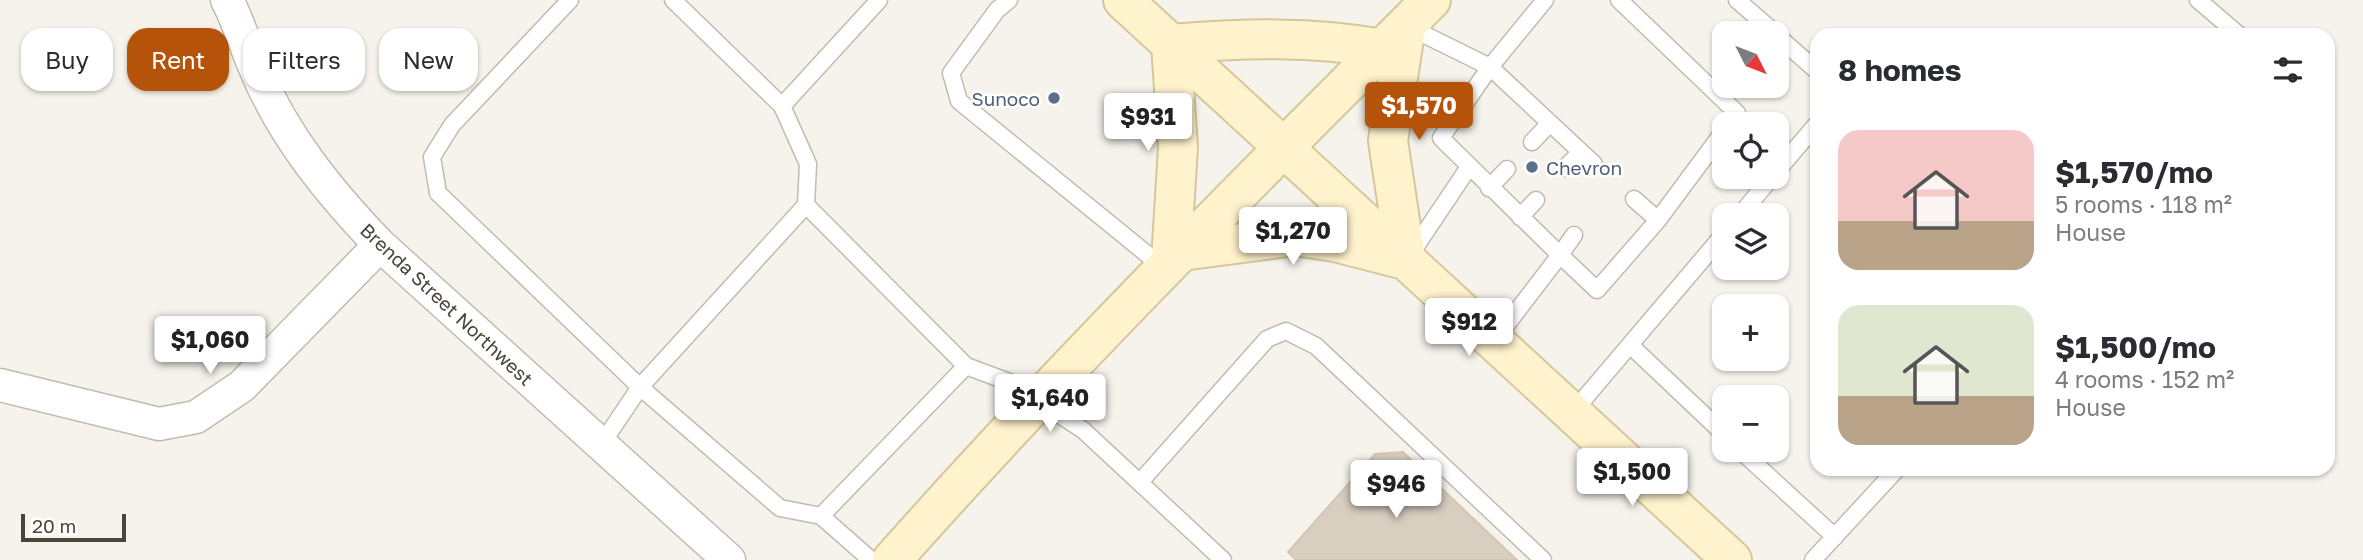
<!DOCTYPE html>
<meta charset="utf-8">
<style>
body{margin:0;font-family:"Golos Text",sans-serif;background:#f2f2f3;color:#2b2b33;height:100vh;display:flex;flex-direction:column;font-size:26px;white-space:nowrap}
*{box-sizing:border-box;margin:0}
p{font-size:23px;color:#7c7c81}
.icon{flex:none;width:38px;height:38px;fill:none;stroke:currentColor;stroke-width:2;stroke-linecap:round;stroke-linejoin:round}
.map{position:relative;flex:1;overflow:hidden}
.panel{position:absolute;left:1810px;top:28px;width:525px;height:448px;display:flex;flex-direction:column;background:#fff;border-radius:21px;box-shadow:0 2px 5px #0004}
.panel>*{flex:none}
.guide{position:absolute;left:21px;top:28px;width:665px;height:63px;display:flex;gap:14px}
.needle{width:46px;rotate:132deg}
.tools{position:absolute;left:1712px;top:21px;display:grid;gap:14px}
.tools a{display:grid;place-items:center;width:77px;height:77px;border-radius:14px;background:#fff;box-shadow:0 2px 5px #0004;font-size:35px}
.scale{position:absolute;left:21px;bottom:18px;width:105px;box-sizing:border-box;padding-left:7px;border:4px solid #4b4439;border-top:0;font-size:19px;line-height:24px;white-space:nowrap;color:#4b4439;-webkit-text-stroke:5px #fff;paint-order:stroke}
.price{position:absolute;translate:-50% -60px;padding:0 16px;border-radius:7px;background:#fff;color:#222;font-size:23px;line-height:46px;filter:drop-shadow(0 2px 4px #0008)}
.price::after{content:'';position:absolute;left:50%;top:42px;width:21px;height:16px;margin-left:-10px;background:inherit;clip-path:polygon(0 0,100% 0,50% 100%)}
.price.on{background:#b45309;color:#fff}
ul{padding:0;list-style:none}
li{display:flex;align-items:center;gap:21px;height:175px;padding:0 28px}
li span{display:grid;place-items:center;flex:none;width:196px;height:140px;border-radius:21px;color:#555}
li>.icon{margin-inline-start:auto}
span .icon{width:84px;height:84px;fill:#fffc;stroke-width:1}
li b{font-size:30px}
h2{display:flex;justify-content:space-between;align-items:center;height:84px;padding:0 28px;font-size:30px}
.pill{padding:0 24px;border-radius:21px;background:#fff;box-shadow:0 2px 5px #0004;font-size:24px;line-height:63px}
.pill.on{background:#b45309;color:#fff}
.map>svg:first-child{display:block}
.building{fill:#d8cfc1;stroke:#d3c7b4;stroke-width:2}
.lines{fill:none;stroke-linecap:round;stroke-linejoin:round}
.lane-casing{stroke:#c2bbae;stroke-width:19}
.street-casing{stroke:#c2bbae;stroke-width:35}
.secondary-casing{stroke:#d6c79b;stroke-width:42}
.lane{stroke:#fff;stroke-width:16}
.street{stroke:#fff;stroke-width:32}
.secondary{stroke:#fff3cd;stroke-width:38}
.service-dot{fill:#5c6f8a;stroke:#fff;stroke-width:2.5}
.labels{text-anchor:middle;dominant-baseline:central;stroke-width:5;stroke-linejoin:round;paint-order:stroke}
.service-label{font-size:19px;fill:#4e5e75;stroke:#fff;text-anchor:end}
.street-label{font-size:19px;fill:#4b4439;stroke:#fff}
</style>
<div class="map">
<svg width="2363" height="560" viewBox="0 0 2363 560">
<rect width="100%" height="100%" fill="#f6f3ec"/>
<path class="building" d="M1403,452L1517,560H1296L1288,552L1375,454Z"/>
<g class="lines">
<defs>
<path id="lane" d="M570,0L452,125L432,157L438,193L640,387L601,445
M673,0L782,106L808,164L806,205L640,387L780,508L821,516L871,560
M1009,0L997,10L951,73L959,101L1164,268
M1619,0L1737,113L1729,124
M1737,0L1775,33
M2198,0L2239,35
M1407,26L1490,67L1545,0
M1776,35L1816,70
M782,106L879,0
M1532,142L1550,123
M1565,168L1581,152
M1776,172L1816,125
M1489,188L1507,169
M1634,199L1658,220
M806,205L966,366L1009,382L1083,430L1223,560
M1740,215L1772,177
M1520,217L1536,200
M1574,235L1560,255L1441,138L1490,67L1594,164
M1412,252L1469,167
M1494,341L1560,255L1597,290L1658,220L1724,131
M1630,345L1724,434
M1572,413L1724,234
M1740,450L1835,537
M1140,482L1267,339L1286,331L1316,346L1543,560
M821,516L966,366
M1813,560L1897,469"/>
<path id="street" d="M227,0C239,22 245,46 256,70C284,137 330,193 380,245L729,560
M0,385L159,424L196,417L242,386L380,245"/>
<path id="secondary" d="M1123,0L1732,560
M1406,26L1388,141L1406,260
M1171,44L1178,147L1171,261
M1171,44C1242,38 1312,36 1383,49
M1182,251L1295,236L1335,242L1401,259
M892,560C1064,366 1248,183 1431,0"/>
</defs>
<use href="#lane" class="lane-casing"/>
<use href="#street" class="street-casing"/>
<use href="#secondary" class="secondary-casing"/>
<use href="#lane" class="lane"/>
<use href="#street" class="street"/>
<use href="#secondary" class="secondary"/>
</g>
<g class="service-dot">
<circle cx="1054" cy="98" r="7"/>
<circle cx="1532" cy="167" r="7"/>
</g>
<g class="labels">
<g class="service-label">
<text x="1040" y="98">Sunoco</text>
<text x="1546" y="167" text-anchor="start">Chevron</text>
</g>
<g class="street-label">
<text transform="translate(447 304) rotate(43)">Brenda Street Northwest</text>
</g>
</g>
</svg>
<div class="tools">
<a><svg class="needle" viewBox="-14 -14 28 28"><path d="M0-13l5 13h-10z" fill="#e53935"/><path d="M0 13l5-13h-10z" fill="#7c7c81"/></svg></a>
<a><svg class="icon" aria-label="locate" viewBox="0 0 24 24"><circle cx="12" cy="12" r="6"/><path d="M12 2v4M12 18v4M2 12h4M18 12h4"/></svg></a>
<a><svg class="icon" aria-label="layers" viewBox="0 0 24 24"><path d="M12 4l9 5-9 5-9-5zM3 14l9 5 9-5"/></svg></a>
<a>+</a>
<a>−</a>
</div>
<div class="scale">20 m</div>
<b class="price on" style="left:1419px;top:142px">$1,570</b>
<b class="price" style="left:1148px;top:153px">$931</b>
<b class="price" style="left:1293px;top:267px">$1,270</b>
<b class="price" style="left:1469px;top:358px">$912</b>
<b class="price" style="left:210px;top:376px">$1,060</b>
<b class="price" style="left:1050px;top:434px">$1,640</b>
<b class="price" style="left:1632px;top:508px">$1,500</b>
<b class="price" style="left:1396px;top:520px">$946</b>
<div class="guide">
<a class="pill">Buy</a>
<a class="pill on">Rent</a>
<a class="pill">Filters</a>
<a class="pill">New</a>
</div>
<section class="panel">
<h2>8 homes<svg class="icon" aria-label="filters" viewBox="0 0 24 24"><path d="M4 7h16M4 17h16"/><circle cx="9" cy="7" r="2"/><circle cx="15" cy="17" r="2"/></svg></h2>
<ul>
<li><span style="background:linear-gradient(#f6c9c9 65%,#b9a48a 0)"><svg class="icon" aria-label="home" viewBox="0 0 24 24"><path d="M3 11l9-7 9 7M6 9v11h12V9"/></svg></span><div><b>$1,570/mo</b><p>5 rooms · 118 m²</p><p>House</p></div></li>
<li><span style="background:linear-gradient(#dfe7d0 65%,#b9a48a 0)"><svg class="icon" aria-label="home" viewBox="0 0 24 24"><path d="M3 11l9-7 9 7M6 9v11h12V9"/></svg></span><div><b>$1,500/mo</b><p>4 rooms · 152 m²</p><p>House</p></div></li>
</ul>
</section>
</div>
